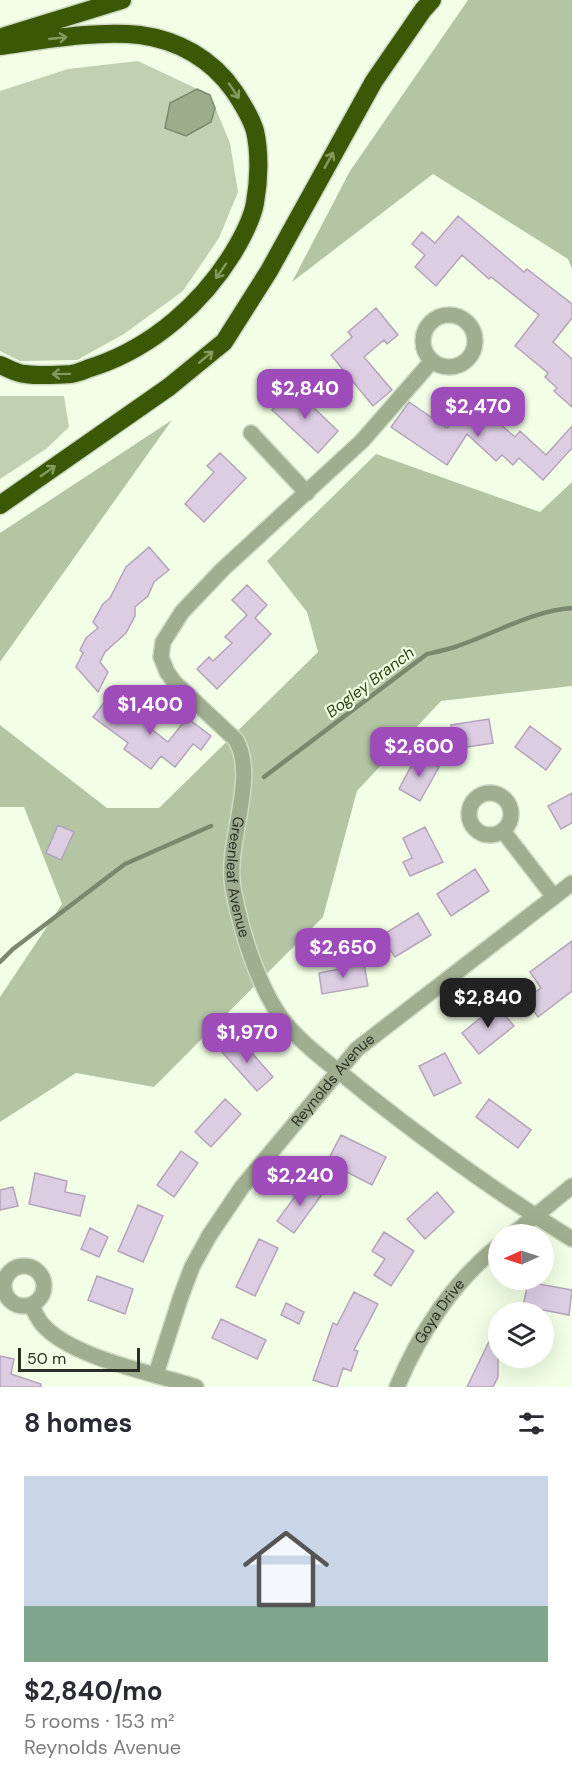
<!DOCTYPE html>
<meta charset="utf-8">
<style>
body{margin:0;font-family:"DM Sans",sans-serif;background:#f2f2f3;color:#2b2b33;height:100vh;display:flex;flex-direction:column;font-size:22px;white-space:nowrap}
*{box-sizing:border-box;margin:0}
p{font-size:20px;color:#7c7c81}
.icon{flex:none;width:33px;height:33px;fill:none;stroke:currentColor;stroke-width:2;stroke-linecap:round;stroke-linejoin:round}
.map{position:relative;height:1387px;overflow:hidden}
.drawer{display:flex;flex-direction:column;background:#fff;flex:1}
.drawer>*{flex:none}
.needle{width:39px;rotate:267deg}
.tools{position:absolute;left:488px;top:1224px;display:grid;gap:12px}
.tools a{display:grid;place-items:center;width:66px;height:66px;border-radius:50%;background:#fff;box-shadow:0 6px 24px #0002;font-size:30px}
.scale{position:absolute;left:18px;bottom:15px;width:122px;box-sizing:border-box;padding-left:6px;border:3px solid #2b3027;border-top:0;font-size:16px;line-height:21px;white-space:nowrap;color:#2b3027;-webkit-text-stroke:4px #f2ffe6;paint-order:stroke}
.price{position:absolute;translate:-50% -51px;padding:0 14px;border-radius:12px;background:#9f4cbb;color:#fff;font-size:20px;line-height:39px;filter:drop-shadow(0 2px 3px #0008)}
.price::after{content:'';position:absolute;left:50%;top:36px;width:18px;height:14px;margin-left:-9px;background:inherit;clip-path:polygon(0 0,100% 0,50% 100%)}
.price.on{background:#222;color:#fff}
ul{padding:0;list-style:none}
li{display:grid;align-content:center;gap:12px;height:318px;padding:0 24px}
li span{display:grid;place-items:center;height:186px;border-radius:0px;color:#555}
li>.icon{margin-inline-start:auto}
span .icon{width:108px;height:108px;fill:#fffc;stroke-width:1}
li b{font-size:26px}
h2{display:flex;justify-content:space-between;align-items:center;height:72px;padding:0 24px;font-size:26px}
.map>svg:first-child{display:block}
.green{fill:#c0d0b1}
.forest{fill:#b4c5a4}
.water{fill:#9cad8c;stroke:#7a886e;stroke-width:1.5}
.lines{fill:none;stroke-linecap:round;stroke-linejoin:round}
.stream{stroke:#7a886e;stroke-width:4.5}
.building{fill:#dccde3;stroke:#b3a4b9;stroke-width:1.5}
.minor-casing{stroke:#cedac4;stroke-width:18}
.motorway-casing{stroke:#cedac4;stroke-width:21}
.minor{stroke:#9eae8e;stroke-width:15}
.motorway{stroke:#3a5806;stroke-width:18}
.oneway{stroke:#849b60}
.labels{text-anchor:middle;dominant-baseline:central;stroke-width:4.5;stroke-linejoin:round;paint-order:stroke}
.street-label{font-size:15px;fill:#2b3027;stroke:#f2ffe6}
.water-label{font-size:16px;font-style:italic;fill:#2e4311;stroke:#f2ffe6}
</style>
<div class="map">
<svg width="572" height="1387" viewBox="0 0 572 1387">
<rect width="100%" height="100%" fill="#f2ffe6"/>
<path class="green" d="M138,61L210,95L230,143L238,192L219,238L183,291L124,334L77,360L20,361L0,351V91L68,69Z
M0,396H64L69,427L46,449L0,479Z"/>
<path class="forest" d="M468,0H572V269L568,259L433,174L292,282L350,171Z
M172,420L0,662V533Z
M376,454L540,512L572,482V686L441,701L357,791L323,917L154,1087L76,1073L0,1122V997L62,904L24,807H0V725L107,808H159L318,652L307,612L267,561Z"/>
<path class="water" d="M197,89L210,95L215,108L211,122L186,136L165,128L170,103Z"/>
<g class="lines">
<path class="stream" d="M264,777L427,654C436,652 446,650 455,647C494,634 531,611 572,608
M0,962L13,949L125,864L211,826"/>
</g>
<path class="building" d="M458,216L524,272L527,269L572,304V318L553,342L572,359V407L554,391L557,388L545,377L548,373L515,346L539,315L491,277L489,279L462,255L436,286L415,267L425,255L412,244L422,232L435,243Z
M376,308L398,335L387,344L384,340L364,357L392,390L373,406L331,355L352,337L348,332Z
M293,388L338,431L318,453L272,410Z
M465,400L499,423L515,437L520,431L546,455L572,426V448L543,480L519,458L513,465L502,455L496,461L467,434L447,465L391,427L409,402L447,428Z
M220,453L246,478L204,522L185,504L214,472L207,466Z
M149,547L169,570L154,582L148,596L135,607V616L126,633L105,652L100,662L108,672L98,692L76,667L83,653L80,650L86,638L98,628L93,622L103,604L110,598L126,567Z
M247,585L267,605L255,618L271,634L217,689L197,669L209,657L213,661L232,643L225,637L247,615L232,600Z
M109,696L168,742L187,718L211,736L201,750L193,744L175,767L161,756L151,769L124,749L128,743L93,717Z
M489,719L493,743L454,749L451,725Z
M530,726L561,749L546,770L515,747Z
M417,755L439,767L420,801L399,789Z
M572,793V823L561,829L548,806Z
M58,825L74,832L61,860L46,853Z
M425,827L443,862L410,876L403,862L412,858L403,838Z
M475,869L489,891L451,916L437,894Z
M418,913L431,935L395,957L381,936Z
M572,941V991L538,1017L525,999L541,988L530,972Z
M364,964L368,986L322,994L319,973Z
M496,1005L514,1026L479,1054L462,1033Z
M238,1037L273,1077L257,1091L222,1052Z
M445,1053L461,1083L434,1096L419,1066Z
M225,1099L241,1114L211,1147L195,1132Z
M489,1099L531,1130L518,1148L476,1117Z
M341,1135L386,1157L372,1185L327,1162Z
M181,1151L198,1163L174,1197L157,1185Z
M35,1173L67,1181L65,1192L85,1196L80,1216L29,1204Z
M307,1180L323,1193L294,1233L277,1221Z
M13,1187L18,1206L0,1210V1190Z
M437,1192L454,1212L425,1239L407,1219Z
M138,1205L163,1216L143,1262L118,1251Z
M90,1228L108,1237L99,1257L81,1249Z
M384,1232L414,1251L391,1286L374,1275L385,1259L372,1251Z
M259,1239L278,1248L255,1296L236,1287Z
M97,1276L133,1289L125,1314L88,1300Z
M528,1282L572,1290L569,1315L523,1306Z
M354,1292L378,1304L354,1350L358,1351L351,1371L343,1368L337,1387H334L313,1380L333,1323L337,1325Z
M286,1303L304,1312L299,1324L281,1315Z
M221,1319L266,1340L257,1359L212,1338Z
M498,1323V1377L493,1387H467Z
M0,1356L14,1359L11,1374L41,1384V1387H0Z"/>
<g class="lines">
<defs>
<g id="minor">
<circle cx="449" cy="341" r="26"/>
<path id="s1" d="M432,361L362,441L223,569L182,612L163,642L161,657L167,672L175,683L236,740C258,779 225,842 233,888C241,931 258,988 285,1023C307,1049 338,1070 364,1092C431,1145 500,1195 572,1239"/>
<path d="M251,433L307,493"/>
<circle cx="490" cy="814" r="21"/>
<path d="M503,831L554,897"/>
<path d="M513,1234L572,1186"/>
<circle cx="24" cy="1286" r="20"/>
<path d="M31,1305C35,1312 38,1320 43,1325C72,1358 154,1373 196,1387"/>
<path id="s2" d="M156,1374L180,1299L192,1267L209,1236L242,1187L357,1049L572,883"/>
<path id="s3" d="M397,1387C419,1334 453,1282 498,1246"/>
</g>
<path id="motorway" d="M5,36L122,0
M0,46C43,40 96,30 140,35C178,40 212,59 234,91C242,103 251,117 255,131C260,153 259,181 255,203C252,220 242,238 233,253C202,303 154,346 96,366C88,368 79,373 71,374C57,375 39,376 25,374C17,374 8,368 0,365
M0,505L169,387L224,342L269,271L374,81L423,10L432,0"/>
</defs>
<use href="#minor" class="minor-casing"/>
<use href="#motorway" class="motorway-casing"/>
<use href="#minor" class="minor"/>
<use href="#motorway" class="motorway"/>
</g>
<defs><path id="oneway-shaft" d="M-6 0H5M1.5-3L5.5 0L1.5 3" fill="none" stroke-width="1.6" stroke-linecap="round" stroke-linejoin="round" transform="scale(1.5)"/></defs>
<g class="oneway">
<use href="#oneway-shaft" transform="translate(58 38) rotate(-6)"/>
<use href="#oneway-shaft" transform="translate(234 91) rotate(56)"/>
<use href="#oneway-shaft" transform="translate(329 160) rotate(-61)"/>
<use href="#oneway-shaft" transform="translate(221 271) rotate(125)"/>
<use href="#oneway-shaft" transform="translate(206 357) rotate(-40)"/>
<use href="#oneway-shaft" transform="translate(61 374) rotate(179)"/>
<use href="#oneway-shaft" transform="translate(48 471) rotate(-35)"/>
</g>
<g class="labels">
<g class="street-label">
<text stroke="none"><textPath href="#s1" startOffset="658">Greenleaf Avenue</textPath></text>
<text stroke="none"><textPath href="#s2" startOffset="348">Reynolds Avenue</textPath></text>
<text stroke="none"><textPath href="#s3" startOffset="87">Goya Drive</textPath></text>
</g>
<g class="water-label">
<text transform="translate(370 682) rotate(-37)">Bogley Branch</text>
</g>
</g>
</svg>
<div class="tools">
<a><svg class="needle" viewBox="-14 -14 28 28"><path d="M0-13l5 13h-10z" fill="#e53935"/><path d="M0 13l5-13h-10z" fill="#7c7c81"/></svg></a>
<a><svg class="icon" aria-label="layers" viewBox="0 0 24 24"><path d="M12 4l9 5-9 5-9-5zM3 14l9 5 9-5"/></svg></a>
</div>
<div class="scale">50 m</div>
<b class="price" style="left:305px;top:420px">$2,840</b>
<b class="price" style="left:478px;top:438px">$2,470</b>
<b class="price" style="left:150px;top:736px">$1,400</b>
<b class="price" style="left:419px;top:778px">$2,600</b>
<b class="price" style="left:343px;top:979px">$2,650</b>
<b class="price on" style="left:488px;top:1029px">$2,840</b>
<b class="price" style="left:247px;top:1064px">$1,970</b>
<b class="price" style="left:300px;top:1207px">$2,240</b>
</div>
<section class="drawer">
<h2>8 homes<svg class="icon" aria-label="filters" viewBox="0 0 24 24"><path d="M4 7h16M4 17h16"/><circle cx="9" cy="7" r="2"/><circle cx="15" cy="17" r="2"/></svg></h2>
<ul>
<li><span style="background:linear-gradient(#c9d6e8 70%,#7fa58c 0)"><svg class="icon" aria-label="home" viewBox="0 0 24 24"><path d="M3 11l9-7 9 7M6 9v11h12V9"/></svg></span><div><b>$2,840/mo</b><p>5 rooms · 153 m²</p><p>Reynolds Avenue</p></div></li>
</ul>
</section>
